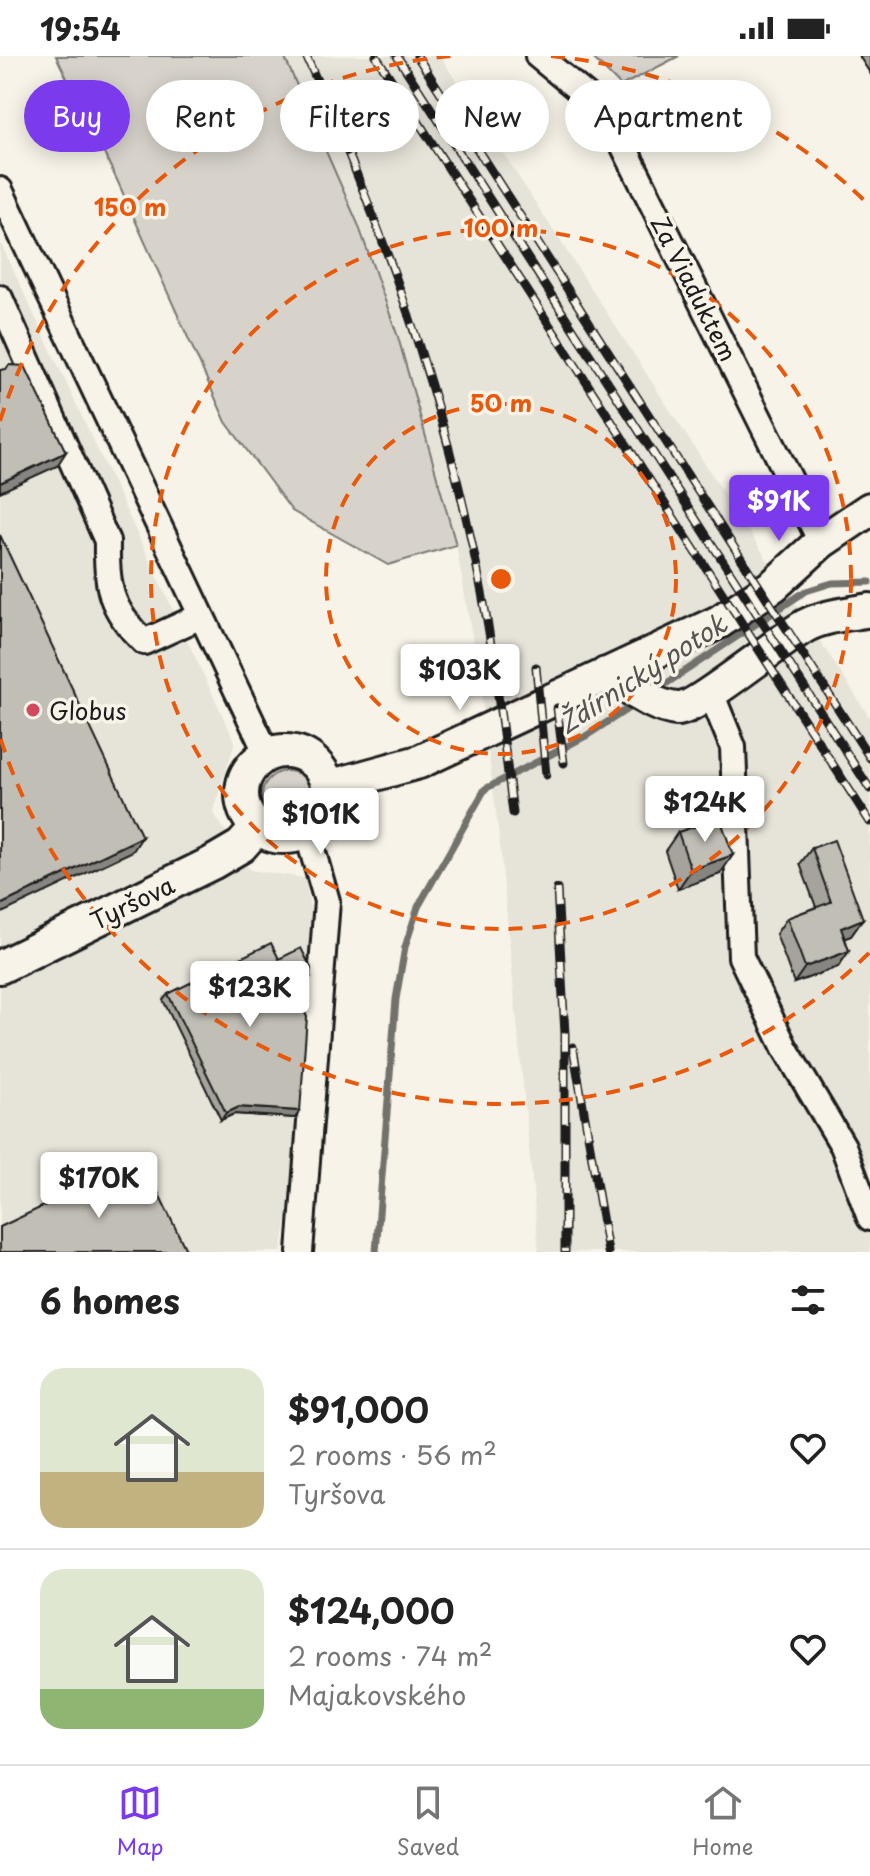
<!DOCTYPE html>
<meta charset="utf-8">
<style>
body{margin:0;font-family:"Playpen Sans",sans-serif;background:#f6f6f6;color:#222;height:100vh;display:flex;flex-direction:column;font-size:30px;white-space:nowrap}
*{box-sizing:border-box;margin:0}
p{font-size:26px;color:#767676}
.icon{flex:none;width:44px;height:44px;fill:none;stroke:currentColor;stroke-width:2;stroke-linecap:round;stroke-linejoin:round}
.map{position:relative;height:1196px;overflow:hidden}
.details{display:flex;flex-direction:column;background:#fff;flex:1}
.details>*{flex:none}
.top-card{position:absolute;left:24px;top:24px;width:822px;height:72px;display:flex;gap:16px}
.price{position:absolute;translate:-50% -68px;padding:0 18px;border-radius:8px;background:#fff;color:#222;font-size:26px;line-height:52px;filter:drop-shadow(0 2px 4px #0008)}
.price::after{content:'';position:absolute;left:50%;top:48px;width:24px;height:18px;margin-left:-12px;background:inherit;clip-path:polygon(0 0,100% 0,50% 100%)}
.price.selected{background:#7c3aed;color:#fff}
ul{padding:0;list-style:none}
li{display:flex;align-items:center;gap:24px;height:200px;padding:0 40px}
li+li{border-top:2px solid #e0e0e0}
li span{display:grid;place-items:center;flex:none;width:224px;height:160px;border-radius:24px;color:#555}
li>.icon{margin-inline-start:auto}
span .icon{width:96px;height:96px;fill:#fffc;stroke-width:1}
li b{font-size:34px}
h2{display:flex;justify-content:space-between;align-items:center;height:96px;padding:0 40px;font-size:34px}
.tag{padding:0 28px;border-radius:36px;background:#fff;box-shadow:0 4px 20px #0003;font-size:28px;line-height:72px}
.tag.selected{background:#7c3aed;color:#fff}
.status{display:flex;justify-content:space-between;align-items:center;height:56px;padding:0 40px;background:#fff;direction:ltr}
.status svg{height:22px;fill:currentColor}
.tab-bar{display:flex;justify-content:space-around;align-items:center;height:112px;border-top:2px solid #e0e0e0;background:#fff;font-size:22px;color:#767676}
.tab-bar a{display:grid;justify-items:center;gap:4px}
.tab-bar .selected{color:#7c3aed}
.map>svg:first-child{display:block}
.built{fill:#e6e3d9}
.green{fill:#d7d3cb;stroke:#7a7874;stroke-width:2}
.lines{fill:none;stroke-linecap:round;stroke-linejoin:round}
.stream{stroke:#72716c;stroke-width:7}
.minor-casing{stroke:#1c1c1c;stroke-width:30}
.major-casing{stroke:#1c1c1c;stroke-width:38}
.minor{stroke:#f7f3e8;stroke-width:24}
.major{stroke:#f7f3e8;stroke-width:32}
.rail-casing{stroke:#1c1c1c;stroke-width:9}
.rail{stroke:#f7f3e8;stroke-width:6;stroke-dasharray:18;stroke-linecap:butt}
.wall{fill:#a5a39c;stroke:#1c1c1c;stroke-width:2}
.shaded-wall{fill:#86857f;stroke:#1c1c1c;stroke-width:2}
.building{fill:#c0beb5;stroke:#1c1c1c;stroke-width:2}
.ring{fill:none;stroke:#e8590c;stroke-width:4;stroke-dasharray:14 10}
.poi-dot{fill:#d1495b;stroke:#f7f3e8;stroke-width:3}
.labels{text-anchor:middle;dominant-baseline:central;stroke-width:7;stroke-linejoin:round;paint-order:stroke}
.street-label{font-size:24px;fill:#1c1c1c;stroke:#f7f3e8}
.poi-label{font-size:24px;fill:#1c1c1c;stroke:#f7f3e8;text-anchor:start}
.water-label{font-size:26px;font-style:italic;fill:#565452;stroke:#f7f3e8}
.centre{fill:#e8590c;stroke:#f7f3e8;stroke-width:4}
.ring-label{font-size:24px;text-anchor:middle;font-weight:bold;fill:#e8590c;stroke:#f7f3e8;stroke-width:7;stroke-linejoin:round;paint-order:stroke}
</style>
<div class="status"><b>19:54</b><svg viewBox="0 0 49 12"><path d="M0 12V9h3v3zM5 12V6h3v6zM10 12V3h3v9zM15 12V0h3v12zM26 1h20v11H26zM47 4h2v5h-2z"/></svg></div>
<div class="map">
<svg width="870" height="1196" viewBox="0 0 870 1196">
<rect width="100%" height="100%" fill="#f7f3e8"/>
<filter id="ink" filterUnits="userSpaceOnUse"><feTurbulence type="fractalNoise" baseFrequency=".0125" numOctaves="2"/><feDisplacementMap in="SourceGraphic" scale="16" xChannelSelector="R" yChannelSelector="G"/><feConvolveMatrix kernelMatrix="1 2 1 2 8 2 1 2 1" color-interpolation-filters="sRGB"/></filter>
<g filter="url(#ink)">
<path class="built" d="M284,0H440L870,662V1196H539L500,789L479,619L456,489L398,281L358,168Z
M0,186L235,686L213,756L250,814L305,822L315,882L302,1077L281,1196H0Z"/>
<path class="green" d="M56,0H284L358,168L398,281L456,489L388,509L292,455L226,366L117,124Z
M591,0H679L621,30Z
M262 740a25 25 0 1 1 50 0a25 25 0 1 1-50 0Z"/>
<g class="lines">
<path class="stream" d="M652,637L806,535L832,527L870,526
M376,1196L396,943L405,891L418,851L485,733L586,680L635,648"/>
<defs>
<path id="minor" d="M538,0L595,47L616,75L821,486
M0,134L267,698
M0,242L107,485C106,531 110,553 144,586L201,560
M711,637L733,691L741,901L785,992L843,1090L870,1162
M300,1196L327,845L307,776"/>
<path id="major" d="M606,618C627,630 653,651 677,653C696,654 780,584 805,570C823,560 849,558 870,554
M242 738a43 43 0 1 1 86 0a43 43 0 1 1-86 0Z
M328,731L419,706L719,566L774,529L821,486L870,453
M0,911L212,807L241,790L257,772"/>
</defs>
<use href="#minor" class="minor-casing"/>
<use href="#major" class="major-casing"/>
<use href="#minor" class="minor"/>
<use href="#major" class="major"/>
<defs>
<path id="rail" d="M306,0C389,182 454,372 488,570C498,632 505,695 513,757
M376,0L870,766
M397,0L870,733
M417,0L870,702
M536,611L546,719
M557,652L564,707
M557,833L565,978V1196
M573,991L608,1196"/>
</defs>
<use href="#rail" class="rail-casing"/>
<use href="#rail" class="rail"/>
</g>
<path class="wall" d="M859,0H870V17Z
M678,776L720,818L678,833L665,795Z
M812,792L863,863L851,880L845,882L849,895L838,911L794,927L776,878L787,862L816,851L800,808Z
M279,903L306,928L294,934L295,1062L234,1058L221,1064L163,944L168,938Z"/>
<path class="shaded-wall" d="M66,396L57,410L0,436V427Z
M142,781L133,795L0,858V849Z
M733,799L720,818L678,833L691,814Z
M863,863L851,880L830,888L841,872Z
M849,895L838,911L794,927L805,911Z
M310,922L306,928L288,937L292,930Z
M239,1051L300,1055L295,1062L234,1058L221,1064L226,1057Z"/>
<path class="building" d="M9,309L25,310L66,396L0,427V314L6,313Z
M0,479L142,781L0,849Z
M720,762L733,799L691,814L678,776Z
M834,784L863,863L841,872L849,895L805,911L787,862L831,846L812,792Z
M271,887L279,903L301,892L311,912L310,922L292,930L307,961L300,1055L239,1051L226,1057L168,938Z
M142,1103L187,1196H0V1171Z"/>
</g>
<g class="ring">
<circle cx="501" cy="523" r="175"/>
<circle cx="501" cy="523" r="350"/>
<path d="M869 897A525 525 0 0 1 0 681M0 365A525 525 0 0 1 451 0M551 0A525 525 0 0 1 869 149"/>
</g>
<circle class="poi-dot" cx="33" cy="654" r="8"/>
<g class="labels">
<g class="street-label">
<text transform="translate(695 232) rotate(63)">Za Viaduktem</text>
<text transform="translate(132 846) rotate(-26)">Tyršova</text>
</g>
<g class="poi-label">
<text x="49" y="654">Globus</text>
</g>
<g class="water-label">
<text transform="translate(642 617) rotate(-33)">Ždírnický potok</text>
</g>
</g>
<circle cx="501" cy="523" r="12" class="centre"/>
<g class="ring-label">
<text x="130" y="160">150 m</text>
<text x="501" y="181">100 m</text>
<text x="501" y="356">50 m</text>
</g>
</svg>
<b class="price selected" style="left:779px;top:487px">$91K</b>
<b class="price" style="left:460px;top:656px">$103K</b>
<b class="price" style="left:705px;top:788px">$124K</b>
<b class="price" style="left:321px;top:800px">$101K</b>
<b class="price" style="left:250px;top:973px">$123K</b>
<b class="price" style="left:99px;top:1164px">$170K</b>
<div class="top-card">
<a class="tag selected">Buy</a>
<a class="tag">Rent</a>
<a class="tag">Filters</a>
<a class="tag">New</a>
<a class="tag">Apartment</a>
</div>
</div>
<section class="details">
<h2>6 homes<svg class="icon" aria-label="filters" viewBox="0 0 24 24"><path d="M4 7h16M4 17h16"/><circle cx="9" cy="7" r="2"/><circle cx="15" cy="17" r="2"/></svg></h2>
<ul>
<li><span style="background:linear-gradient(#dfe7d0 65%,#c2b280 0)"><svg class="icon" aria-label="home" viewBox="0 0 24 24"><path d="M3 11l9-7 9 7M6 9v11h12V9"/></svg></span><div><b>$91,000</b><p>2 rooms · 56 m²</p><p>Tyršova</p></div><svg class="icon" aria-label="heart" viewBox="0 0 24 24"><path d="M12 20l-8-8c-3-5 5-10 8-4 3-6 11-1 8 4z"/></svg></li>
<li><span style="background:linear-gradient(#dfe7d0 75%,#8fb573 0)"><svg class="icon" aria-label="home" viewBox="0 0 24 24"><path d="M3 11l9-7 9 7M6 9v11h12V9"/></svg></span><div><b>$124,000</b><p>2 rooms · 74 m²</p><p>Majakovského</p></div><svg class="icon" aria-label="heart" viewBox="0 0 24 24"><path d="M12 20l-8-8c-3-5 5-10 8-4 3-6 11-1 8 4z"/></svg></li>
</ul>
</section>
<nav class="tab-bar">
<a class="selected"><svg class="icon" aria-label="map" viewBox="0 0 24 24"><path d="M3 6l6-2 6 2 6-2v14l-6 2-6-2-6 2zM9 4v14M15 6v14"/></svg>Map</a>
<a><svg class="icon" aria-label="saved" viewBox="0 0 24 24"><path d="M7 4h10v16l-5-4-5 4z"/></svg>Saved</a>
<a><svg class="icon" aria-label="home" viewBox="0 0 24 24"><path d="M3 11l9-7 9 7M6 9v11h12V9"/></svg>Home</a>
</nav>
